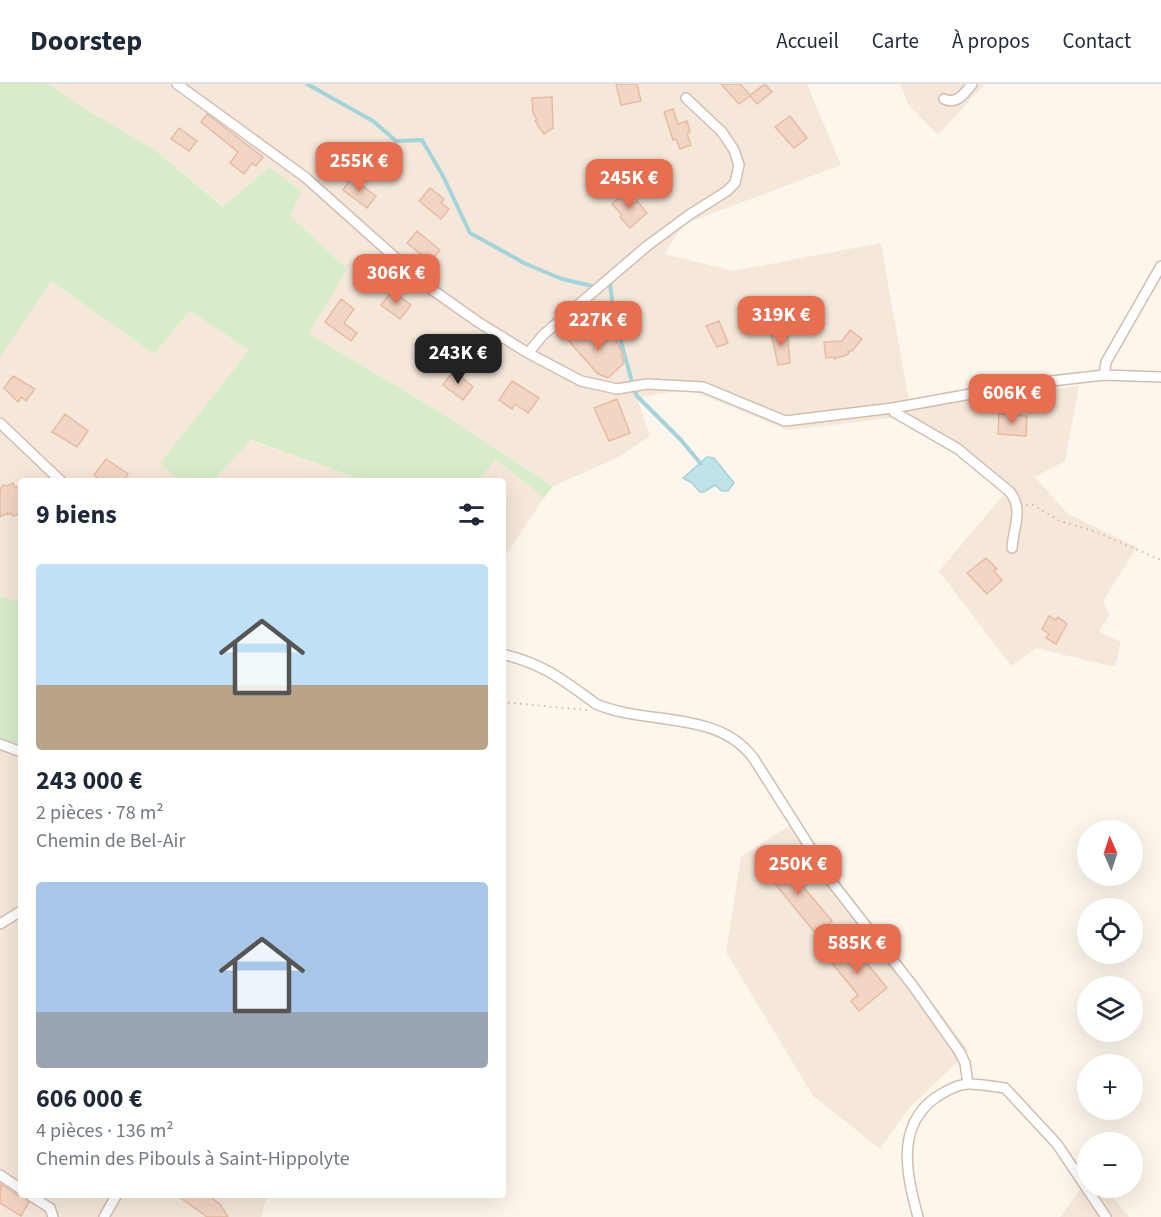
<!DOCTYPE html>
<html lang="fr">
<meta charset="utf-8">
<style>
body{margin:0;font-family:"Source Sans 3",sans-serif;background:#f6f6f7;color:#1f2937;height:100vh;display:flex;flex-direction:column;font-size:22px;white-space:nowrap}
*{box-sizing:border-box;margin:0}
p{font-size:20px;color:#747a83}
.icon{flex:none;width:33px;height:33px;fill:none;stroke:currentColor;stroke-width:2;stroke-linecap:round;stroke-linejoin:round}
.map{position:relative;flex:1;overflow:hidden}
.panel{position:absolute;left:18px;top:394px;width:488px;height:720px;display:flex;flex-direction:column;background:#fff;border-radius:6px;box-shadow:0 6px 24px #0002}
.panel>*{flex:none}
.needle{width:39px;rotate:357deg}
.tools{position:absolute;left:1077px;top:736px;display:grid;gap:12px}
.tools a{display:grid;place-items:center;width:66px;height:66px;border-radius:50%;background:#fff;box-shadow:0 6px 24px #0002;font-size:30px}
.price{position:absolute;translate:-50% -51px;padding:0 14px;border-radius:12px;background:#e76f51;color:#fff;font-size:20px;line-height:39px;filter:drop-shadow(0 2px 3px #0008)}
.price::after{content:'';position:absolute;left:50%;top:36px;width:18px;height:14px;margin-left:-9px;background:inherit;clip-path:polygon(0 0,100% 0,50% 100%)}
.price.active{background:#222;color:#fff}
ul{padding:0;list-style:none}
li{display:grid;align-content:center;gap:12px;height:318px;padding:0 18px}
li span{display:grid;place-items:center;height:186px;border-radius:6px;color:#555}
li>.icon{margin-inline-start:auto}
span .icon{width:108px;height:108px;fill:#fffc;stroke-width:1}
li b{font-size:26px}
h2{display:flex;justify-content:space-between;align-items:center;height:72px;padding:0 18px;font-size:26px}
header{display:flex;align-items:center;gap:36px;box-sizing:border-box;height:84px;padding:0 30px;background:#fff;border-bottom:2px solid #e0e1e3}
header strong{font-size:28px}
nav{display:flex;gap:33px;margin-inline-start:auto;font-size:21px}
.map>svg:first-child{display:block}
.residential{fill:#f5e8da}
.green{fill:#d8ecc9}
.water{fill:#bfe3e8;stroke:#a5d3da;stroke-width:1.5}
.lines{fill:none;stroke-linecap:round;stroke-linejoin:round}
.stream{stroke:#a5d3da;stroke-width:4}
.building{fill:#f3d5c3;stroke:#e6bba3;stroke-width:1.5}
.street-casing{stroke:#d1beb0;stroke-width:12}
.path{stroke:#d9b8a5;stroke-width:2;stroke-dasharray:1.5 4.5;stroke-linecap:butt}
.street{stroke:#fff;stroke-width:9}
</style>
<header>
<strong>Doorstep</strong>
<nav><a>Accueil</a><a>Carte</a><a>À propos</a><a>Contact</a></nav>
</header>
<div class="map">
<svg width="1161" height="1133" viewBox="0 0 1161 1133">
<rect width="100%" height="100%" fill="#fdf6ec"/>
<path class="residential" d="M48,0H807L841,81L684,140L664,170L733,187L881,159L910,324L1079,302L1065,377L1035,393L1068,430L1137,463L1103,517L1109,531L1099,548L1121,558L1115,583L1036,564L1011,582L939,487L1005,409L951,363L902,333L787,346L688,305L637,314L650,352L617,374L553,402L430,322L308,250L347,185L290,132L302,107L268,83L224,123L155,66L77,20Z
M900,0H985L938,51L908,20Z
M51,197L154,270L190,227L249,266L161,378L181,397L21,398V518L0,512V273Z
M250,356L365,397L213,398Z
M495,374L544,414L503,475L502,398H477Z
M0,663L21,669V1112H267L261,1133H0Z
M799,735L844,803L969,967L910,1023L880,1065L813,1012L726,868L741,773Z
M1087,1096L1088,1104H1105L1129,1133H1060Z"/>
<path class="green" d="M0,0H48L77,20L155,66L223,123L269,83L302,107L290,132L347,185L309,250L430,322L553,402L544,414L496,375L477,397H365L251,356L213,397H181L160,379L249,266L190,227L154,270L51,197L0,273Z
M0,512L21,518V669L0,663Z"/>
<path class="water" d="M707,373L714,374L734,399L728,407H722L715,401L704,408H700L692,399L683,394Z"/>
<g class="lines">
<path class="stream" d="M307,0L373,37L396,57L422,56L443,92L470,149L526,180L562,195L592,202
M610,199L614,232L632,298
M635,308L637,312L681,356L701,380"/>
</g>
<path class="building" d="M616,0H637L641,17L621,21Z
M721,0H740L750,11L765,0L772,8L757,20L750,12L739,20Z
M552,13L553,44L544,50L535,37L537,36L533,29L532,14Z
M673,25L678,40L687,37L690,48L687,50L691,61L680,65L676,55L673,56L664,28Z
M207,30L263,73L256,82L252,79L244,90L230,79L238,68L201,38Z
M790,32L807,54L794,64L775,43Z
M179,44L197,57L189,67L171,55Z
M351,94L376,112L367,124L343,106Z
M430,104L444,115L441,119L449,125L441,135L419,117Z
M624,109L634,120L637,117L647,129L630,144L620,133L622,131L612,120Z
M417,147L440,166L430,178L407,159Z
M392,207L411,221L400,235L381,221Z
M341,215L354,225L344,239L357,249L351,257L325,238Z
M719,237L728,259L717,263L706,242Z
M584,242L602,261L613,251L623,270L621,271L624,279L608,294L598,290L568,256Z
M787,246L790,279L778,281L771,249Z
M850,246L862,255L852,267H848L849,270L834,275V273L826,274L824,258L842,257Z
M454,286L473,303L463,316L443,301Z
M13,292L35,305L26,317L21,313L18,318L4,304Z
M512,297L539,314L528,329L515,320L512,325L499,316Z
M617,315L630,349L609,357L594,324Z
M65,330L88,347L77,363L52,348Z
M999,330L1027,332L1026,352L998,350Z
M106,375L128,390L123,398H103L94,391Z
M13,399L15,404L21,401V429L13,432L11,429L8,431L7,429L0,433V406L3,401L7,402Z
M986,474L997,485L994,487L1002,496L987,510L967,489Z
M1049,532L1056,536L1058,533L1067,540L1056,560L1046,554L1049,550L1042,545Z
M778,773L832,837L816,850L763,785Z
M848,856L887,904L859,927L851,917L858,911L827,873Z
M1,1100L17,1111L24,1112L29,1118L21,1132L0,1119Z
M178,1112H209L220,1120L228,1133H207Z"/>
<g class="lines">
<defs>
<path id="street" d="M177,0L305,93L427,202L478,238L528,269L581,297L617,305L647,300L703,303L785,337L893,324L1026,300L1104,291L1161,293
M944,15C957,21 965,9 972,0
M528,269L543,251L647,162L689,131L727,107L735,99L739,81L734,66L722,48L686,14
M1104,291L1106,278L1161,182
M893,324L894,328L958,365L1010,408C1024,426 1013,444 1012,464
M0,339L62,398
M502,570C544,580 563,596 596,620C647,642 718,625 754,675L834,801L913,902L959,967L965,979L968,1000
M0,660L21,668
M0,840L21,827
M0,1091L21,1105
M31,1112L50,1124L53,1133
M104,1133L116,1112
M918,1133C907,1092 895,1043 935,1014C944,1008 957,1000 969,1000C981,1000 994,1003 1005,1004L1057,1060L1106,1133"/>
</defs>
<use href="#street" class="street-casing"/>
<path class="path" d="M1026,421H1033L1060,437L1096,448L1161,476
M502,618L587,626"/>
<use href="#street" class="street"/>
</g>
</svg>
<div class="tools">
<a><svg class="needle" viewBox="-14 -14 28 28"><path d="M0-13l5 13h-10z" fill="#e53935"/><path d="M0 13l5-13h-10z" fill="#747a83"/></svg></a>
<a><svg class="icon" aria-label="locate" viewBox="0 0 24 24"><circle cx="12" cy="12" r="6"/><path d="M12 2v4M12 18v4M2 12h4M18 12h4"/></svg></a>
<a><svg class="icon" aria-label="layers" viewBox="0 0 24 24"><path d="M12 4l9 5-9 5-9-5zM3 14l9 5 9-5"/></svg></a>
<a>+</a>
<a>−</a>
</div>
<b class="price" style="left:359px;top:109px">255K €</b>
<b class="price" style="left:629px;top:126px">245K €</b>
<b class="price" style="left:396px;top:221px">306K €</b>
<b class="price" style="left:781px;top:263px">319K €</b>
<b class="price" style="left:598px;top:268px">227K €</b>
<b class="price active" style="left:458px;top:301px">243K €</b>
<b class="price" style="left:1012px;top:341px">606K €</b>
<b class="price" style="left:798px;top:812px">250K €</b>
<b class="price" style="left:857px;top:891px">585K €</b>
<section class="panel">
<h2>9 biens<svg class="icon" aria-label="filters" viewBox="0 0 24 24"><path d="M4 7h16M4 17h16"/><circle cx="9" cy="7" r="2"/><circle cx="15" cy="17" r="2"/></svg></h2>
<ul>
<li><span style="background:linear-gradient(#bfe0f5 65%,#b9a48a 0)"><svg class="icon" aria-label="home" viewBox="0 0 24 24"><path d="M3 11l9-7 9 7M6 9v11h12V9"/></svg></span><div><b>243 000 €</b><p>2 pièces · 78 m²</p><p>Chemin de Bel-Air</p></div></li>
<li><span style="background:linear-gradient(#a9c7e8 70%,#9aa5b1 0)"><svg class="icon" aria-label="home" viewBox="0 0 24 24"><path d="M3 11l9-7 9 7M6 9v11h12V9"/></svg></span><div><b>606 000 €</b><p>4 pièces · 136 m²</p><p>Chemin des Pibouls à Saint-Hippolyte</p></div></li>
</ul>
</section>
</div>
